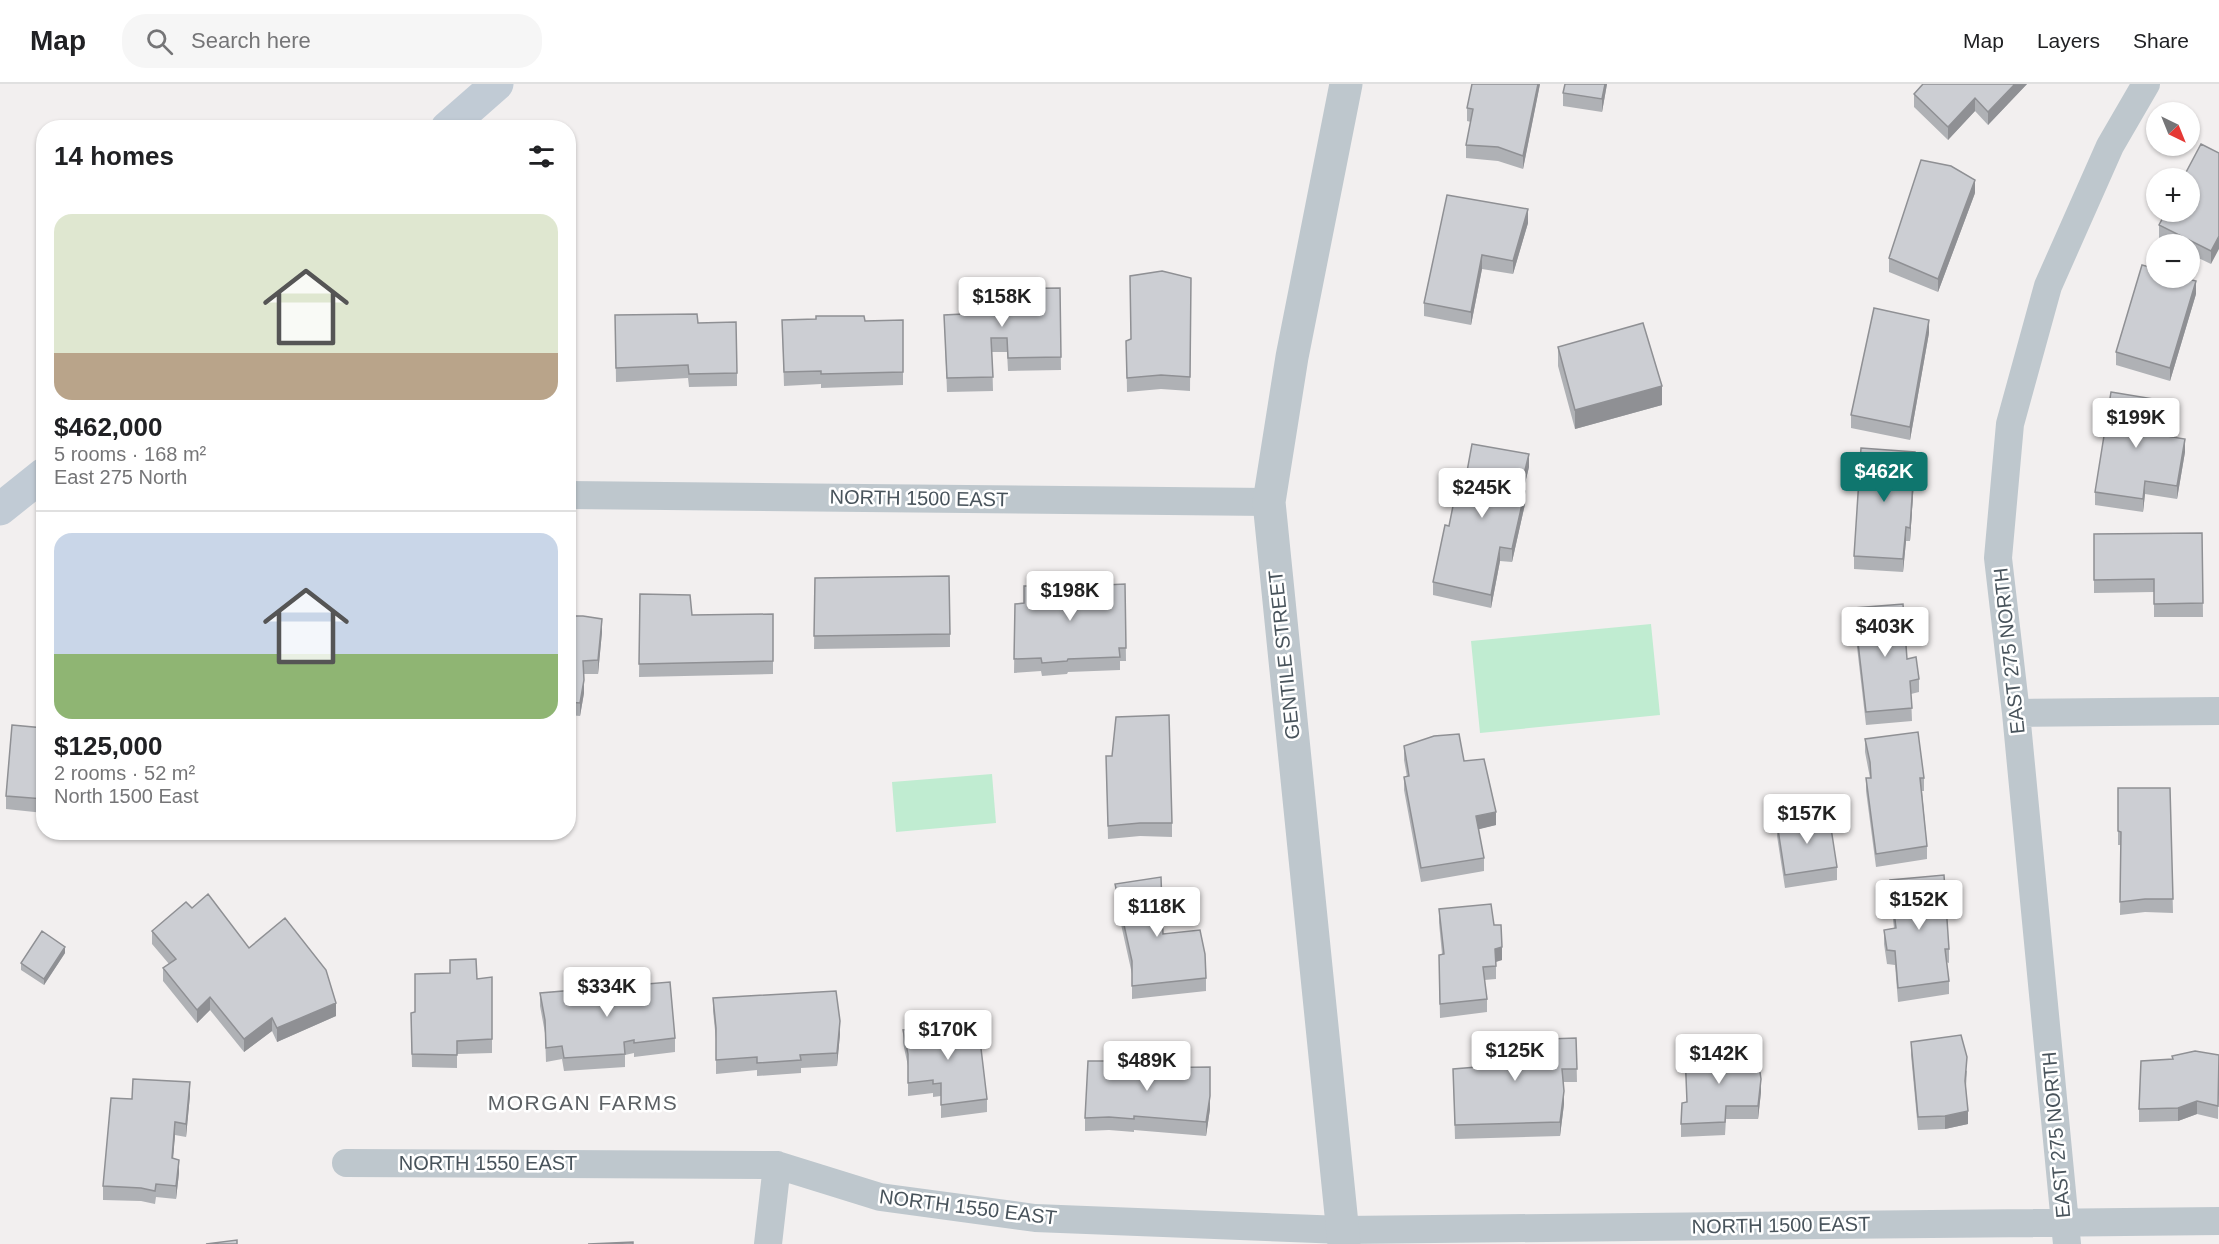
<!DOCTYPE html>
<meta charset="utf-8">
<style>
body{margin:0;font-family:Arial,sans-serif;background:#f6f6f6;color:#202124;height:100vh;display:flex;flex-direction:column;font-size:22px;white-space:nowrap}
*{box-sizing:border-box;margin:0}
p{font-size:20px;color:#757577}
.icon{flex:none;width:33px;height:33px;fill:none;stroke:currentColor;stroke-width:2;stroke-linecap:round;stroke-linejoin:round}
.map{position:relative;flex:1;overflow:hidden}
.sheet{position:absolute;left:36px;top:36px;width:540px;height:720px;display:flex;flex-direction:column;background:#fff;border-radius:24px;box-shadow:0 2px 4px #0004}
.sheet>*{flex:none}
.needle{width:39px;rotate:137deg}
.tools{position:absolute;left:2146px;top:18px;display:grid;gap:12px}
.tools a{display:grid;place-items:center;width:54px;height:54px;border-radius:50%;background:#fff;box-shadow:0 2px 4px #0004;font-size:30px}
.price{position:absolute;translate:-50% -51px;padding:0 14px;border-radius:6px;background:#fff;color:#222;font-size:20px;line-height:39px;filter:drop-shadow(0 2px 3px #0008)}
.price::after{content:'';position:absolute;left:50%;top:36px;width:18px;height:14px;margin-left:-9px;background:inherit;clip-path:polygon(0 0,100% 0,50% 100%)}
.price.current{background:#0f766e;color:#fff}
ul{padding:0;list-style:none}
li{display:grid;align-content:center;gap:12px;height:318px;padding:0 18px}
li+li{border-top:2px solid #e0e0e0}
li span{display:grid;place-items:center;height:186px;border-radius:18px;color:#555}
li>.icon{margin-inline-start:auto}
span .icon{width:108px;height:108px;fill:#fffc;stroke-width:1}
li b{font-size:26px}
h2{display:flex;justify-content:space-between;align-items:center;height:72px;padding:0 18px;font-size:26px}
header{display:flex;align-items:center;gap:36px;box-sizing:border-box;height:84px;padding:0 30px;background:#fff;border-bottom:2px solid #e0e0e0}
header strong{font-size:28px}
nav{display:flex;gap:33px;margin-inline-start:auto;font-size:21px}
.search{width:420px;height:54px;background:#f6f6f6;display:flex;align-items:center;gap:15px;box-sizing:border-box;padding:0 21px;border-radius:24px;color:#757577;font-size:22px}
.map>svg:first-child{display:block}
.green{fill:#c0ecd1}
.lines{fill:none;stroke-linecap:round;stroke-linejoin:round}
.minor{stroke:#bec7cd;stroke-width:28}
.tertiary{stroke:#bec7cd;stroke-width:33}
.secondary{stroke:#c1cbd5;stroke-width:33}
.wall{fill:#afb1b5}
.shaded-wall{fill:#8f9094}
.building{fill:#ccced3;stroke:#8f9094;stroke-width:1.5}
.labels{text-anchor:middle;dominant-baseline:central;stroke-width:5;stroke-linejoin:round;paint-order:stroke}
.street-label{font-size:20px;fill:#48535b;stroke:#fff}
.neighbourhood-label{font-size:21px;letter-spacing:1.5px;fill:#5c6064;stroke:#fff}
</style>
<header>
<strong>Map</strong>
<div class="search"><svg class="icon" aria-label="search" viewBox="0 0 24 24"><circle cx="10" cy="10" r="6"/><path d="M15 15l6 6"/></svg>Search here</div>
<nav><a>Map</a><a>Layers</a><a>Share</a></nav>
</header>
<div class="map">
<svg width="2219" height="1160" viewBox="0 0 2219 1160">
<rect width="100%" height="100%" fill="#f2efef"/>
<path class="green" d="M1651,540L1660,631L1480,649L1471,557Z
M992,690L996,739L896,748L892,698Z"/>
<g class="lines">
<path class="minor" d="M568,411L1269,418
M2016,629L2219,627
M346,1079L777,1081L880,1113L1035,1134L1343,1146L2219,1137
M768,1160L777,1081
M2067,1160L2016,629L1998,474L2010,340L2048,202L2110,62L2146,0"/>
<path class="tertiary" d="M1344,1160L1269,418L1292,273L1346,0"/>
<path class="secondary" d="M447,44L497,0
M0,425L44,390"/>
</g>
<path class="wall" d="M1472,0H1540L1523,85L1498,77L1466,74V61L1471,38L1467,37V24Z
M1607,0L1602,28L1563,22V9Z
M1923,0H2027L1988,41L1975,27L1948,56L1914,23V10Z
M2219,69L2211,180L2190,170V160H2172L2159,154V141Z
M1975,109L1938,208L1889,188V174Z
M1447,111L1528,139L1513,190L1482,185L1471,241L1424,232V219Z
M1191,194L1190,307L1161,305L1127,308L1126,257L1131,255Z
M1060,204L1061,286L1008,287L1007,268H992L993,307L947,308L944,231L963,230Z
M2196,210L2170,297L2116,281V268Z
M615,231L698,239L737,289V302L689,303L688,294L616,298Z
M782,236L865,237L903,236V301L821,304V300L784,302Z
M1929,249L1910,356L1851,344V331Z
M1558,263L1662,321L1575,345L1558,282Z
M2160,329L2156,351L2185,368L2177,415L2145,410L2143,428L2095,421V408Z
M1915,381L1910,457H1906L1903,488L1854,485V472Z
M1529,383L1523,407L1525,420L1512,478L1500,477L1491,524L1433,511V498L1449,442L1466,393Z
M2202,449L2203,533H2154V508L2094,509V450Z
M815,494L950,550V563L814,565Z
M1125,500L1126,577H1120V586L1068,588L1067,590L1042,592L1041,587L1014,589L1015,520L1024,519L1061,503Z
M640,510L692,531L773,530V590L639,593Z
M1854,524L1907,575L1919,595V608L1911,610L1912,637L1866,641L1854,537Z
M568,532L602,548L598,590H584V609L580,632L568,631Z
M44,644V729L6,725V712Z
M1865,655L1924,694V707H1922L1927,762V775L1876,783L1866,707V694H1870L1865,668Z
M1404,662L1496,741L1478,745L1484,774V787L1421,798L1404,706V693H1407L1404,676Z
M1106,672L1172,739V753L1140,752L1108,755Z
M2118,704H2170L2173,829L2145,828L2120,831L2121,761H2118Z
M1777,739L1837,783V796L1785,804L1777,752Z
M1890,796L1949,865V879L1946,878L1949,897V910L1898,918L1895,881L1887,880L1884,860V846L1894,844L1890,810Z
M1115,800L1206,894V907L1132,915V890L1115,813Z
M192,824L249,864L336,932L277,958L272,947L244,968L210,926L197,939L163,897V884L169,880L152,860V847Z
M1439,825L1494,841L1502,876L1496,878V895L1484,896L1487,915V928L1440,934L1439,884L1442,870L1439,839Z
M65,869L44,901L21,886V879Z
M492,893V969L457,970V984L412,983L411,929L415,928L477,895Z
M540,909L675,954V968L634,973V969L625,971V983L564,987L562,975L546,978L545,949L540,922Z
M713,914L840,950L837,982L801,984V989L757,992V986L716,990V956L713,927Z
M903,946L987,1015V1028L941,1034V1012L933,1013V1009L908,1012V982L903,959Z
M1576,954L1577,998H1563L1564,1020L1560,1052L1455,1055L1453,985L1488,982L1487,955Z
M1911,958L1967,987L1966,1003L1968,1040L1945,1045L1918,1046L1911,971Z
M1685,968L1761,1008L1758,1035H1726L1725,1051L1681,1053V1040L1687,1018Z
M2219,971L2218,1035L2197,1030L2178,1037L2139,1038V1025L2172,975Z
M1137,984L1210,1025L1206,1052L1134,1046V1048L1109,1046L1085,1047V1034Z
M190,1011L186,1053L175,1051L173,1074L179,1089L176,1115L156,1113L155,1120L141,1117L103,1116V1102L132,1015Z"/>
<path class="shaded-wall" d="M1538,0H1540L1523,85V72Z
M1605,0H1607L1602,28V15Z
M2015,0H2027L1988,41V28Z
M1975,14V27L1948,56V43Z
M1975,96V109L1938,208V195Z
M1528,125V139L1513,190V177Z
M2219,152V165L2211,180V167Z
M1482,171V185L1471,241V228Z
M2196,197V210L2170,297V284Z
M1929,236V249L1910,356V343Z
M1662,302V321L1575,345V326Z
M2160,316V329L2154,364V350Z
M2185,355V368L2177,415V402Z
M1915,368V381L1910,457V444Z
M1529,370V383L1520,420V406Z
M2145,397V410L2143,428V415Z
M1525,407V420L1512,478V465Z
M1906,443V457L1903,488V475Z
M1500,463V477L1491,524V511Z
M602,535V548L598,590V576Z
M584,596V609L580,632V619Z
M1496,728V741L1476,746V732Z
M65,863V869L44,901V895Z
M1502,863V876L1495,878V865Z
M210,913V926L197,939V926Z
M336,919V932L277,958V944Z
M272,934V947L244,968V955Z
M840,937V950L837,982V969Z
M1761,995V1008L1758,1035V1022Z
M1210,997V1025L1206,1052V1038Z
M190,998V1011L186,1053V1040Z
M1564,1007V1020L1560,1052V1038Z
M2197,1017V1030L2178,1037V1024Z
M1968,1027V1040L1945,1045V1032Z
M175,1038V1051L172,1087V1074Z
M179,1076V1089L176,1115V1102Z"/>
<path class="building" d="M1472,0H1538L1523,72L1498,63L1466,61L1473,25L1467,24Z
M1565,0H1605L1602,15L1563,9Z
M1923,0H2015L1988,28L1975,14L1948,43L1914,10Z
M2201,60L2219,69V152L2211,167L2159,141L2166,128H2190V94H2183Z
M1921,76L1951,82L1975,96L1938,195L1889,174Z
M1447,111L1528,125L1513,177L1482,171L1471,228L1424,219Z
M2142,181L2157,185V194H2184L2196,197L2170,284L2116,268Z
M1162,187L1191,194L1190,293L1161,291L1127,294L1126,257L1131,255L1130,192Z
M1060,204L1061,273L1008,274L1007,254H991L993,293L947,294L944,231L963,230V205Z
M1874,224L1929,236L1910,343L1851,331Z
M697,230L698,239L736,238L737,289L689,290L688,281L616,284L615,231Z
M816,232H864L865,237L903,236V288L821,290V287L784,288L782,236L816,235Z
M1643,239L1662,302L1575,326L1558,263Z
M2111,308L2160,316L2154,350L2185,355L2177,402L2145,397L2143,415L2095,408Z
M1472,360L1529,370L1520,406L1525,407L1512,465L1500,463L1491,511L1433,498L1445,441L1449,442L1459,392L1466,393Z
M1861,364L1915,368L1910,444L1906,443L1903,475L1854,472Z
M2202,449L2203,519L2154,520V495L2094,496V450Z
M949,492L950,550L814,552L815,494Z
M1061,493V503L1125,500L1126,564H1119L1120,573L1068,575L1067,577L1042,579L1041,574L1014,575L1015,520L1024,519V502H1043L1044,494Z
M640,510L690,511L692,531L773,530V577L639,580Z
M1903,520L1907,575L1916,573L1919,595L1910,597L1912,624L1866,628L1854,524Z
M568,532H583L602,535L598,576L583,577L584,596L580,619L568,618Z
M1169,631L1172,739H1140L1108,742L1106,672H1112L1116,633Z
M12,641L44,644V715L6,712Z
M1918,648L1924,694H1920L1927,762L1876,770L1866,694H1871L1870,678L1865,655Z
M1459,650L1464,677L1484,675L1496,728L1476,732L1484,774L1421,784L1404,693L1409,692L1404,662L1434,652Z
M2118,704H2170L2173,815H2145L2120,818L2121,748L2118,747Z
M1829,731L1837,783L1785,791L1777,739Z
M1944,791L1949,865H1945L1949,897L1898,904L1895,867L1887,866L1884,846L1896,844L1890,796Z
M1161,793L1163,850L1200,846L1205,870L1206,894L1132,902V877L1115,800Z
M208,810L249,864L285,834L326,886L336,919L277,944L272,934L244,955L210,913L197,926L163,884L176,875L152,847L186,818L192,824Z
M1491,820L1494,841H1501L1502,863L1495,865L1496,882L1483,883L1487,915L1440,920L1439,871L1444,870L1439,825Z
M42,847L65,863L44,895L21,879Z
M476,875L477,895L492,893V955L457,957V971L412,970L411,929L415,928V890L450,889V876Z
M670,898L675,954L634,959V956L624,958L625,970L564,974L562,962L546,964L545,936L540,909Z
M836,907L840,937L837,969L800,971L801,976L757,979V973L716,976V944L713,914Z
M978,939L987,1015L941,1021V999L933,1000V996L908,999V970L903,946Z
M1961,951L1967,973L1965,997L1968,1027L1945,1032L1918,1033L1911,958Z
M1548,952V955L1576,954L1577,985H1562L1564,1007L1560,1038L1455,1041L1453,985L1489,982L1487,955Z
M2195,967L2219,971L2218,1022L2197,1017L2178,1024L2139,1025L2141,977L2173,975L2172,972Z
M1685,968H1757L1761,995L1758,1022H1726L1725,1038L1681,1040L1682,1019L1687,1018Z
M1088,977H1115L1135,980L1137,984L1210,983V1012L1206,1038L1134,1032V1035L1109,1033L1085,1034Z
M133,995L190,998L186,1040L175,1038L172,1074L179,1076L176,1102L156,1100L155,1107L141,1104L103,1102L111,1014L132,1015Z
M237,1156V1160H206Z
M633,1158V1160H588Z"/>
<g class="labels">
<g class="street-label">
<text transform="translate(919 414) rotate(1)">NORTH 1500 EAST</text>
<text transform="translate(2009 567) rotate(-96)">EAST 275 NORTH</text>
<text transform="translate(1284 571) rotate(-96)">GENTILE STREET</text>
<text transform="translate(2056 1051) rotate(-95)">EAST 275 NORTH</text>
<text x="488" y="1079">NORTH 1550 EAST</text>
<text transform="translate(968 1123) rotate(7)">NORTH 1550 EAST</text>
<text transform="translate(1781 1141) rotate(-1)">NORTH 1500 EAST</text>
</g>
<g class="neighbourhood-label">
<text x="583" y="1018">MORGAN FARMS</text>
</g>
</g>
</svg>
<div class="tools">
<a><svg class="needle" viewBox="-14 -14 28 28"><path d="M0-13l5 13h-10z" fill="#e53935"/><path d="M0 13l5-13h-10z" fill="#757577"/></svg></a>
<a>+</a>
<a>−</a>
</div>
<b class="price" style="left:1002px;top:244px">$158K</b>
<b class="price" style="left:2136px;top:365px">$199K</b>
<b class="price current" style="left:1884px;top:419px">$462K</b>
<b class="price" style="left:1482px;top:435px">$245K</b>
<b class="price" style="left:1070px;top:538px">$198K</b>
<b class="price" style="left:1885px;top:574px">$403K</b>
<b class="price" style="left:1807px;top:761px">$157K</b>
<b class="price" style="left:1919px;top:847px">$152K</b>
<b class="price" style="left:1157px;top:854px">$118K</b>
<b class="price" style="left:607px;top:934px">$334K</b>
<b class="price" style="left:948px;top:977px">$170K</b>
<b class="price" style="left:1515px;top:998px">$125K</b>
<b class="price" style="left:1719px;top:1001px">$142K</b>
<b class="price" style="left:1147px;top:1008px">$489K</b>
<section class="sheet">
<h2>14 homes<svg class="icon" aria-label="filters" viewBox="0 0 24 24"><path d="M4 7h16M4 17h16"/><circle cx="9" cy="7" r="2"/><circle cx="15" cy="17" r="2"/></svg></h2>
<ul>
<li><span style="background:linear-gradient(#dfe7d0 75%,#b9a48a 0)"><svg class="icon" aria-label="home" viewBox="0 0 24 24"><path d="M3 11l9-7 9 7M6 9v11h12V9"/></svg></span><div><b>$462,000</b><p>5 rooms · 168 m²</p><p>East 275 North</p></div></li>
<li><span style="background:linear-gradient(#c9d6e8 65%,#8fb573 0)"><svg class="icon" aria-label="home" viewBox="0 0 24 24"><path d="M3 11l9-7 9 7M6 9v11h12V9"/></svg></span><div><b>$125,000</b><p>2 rooms · 52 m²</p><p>North 1500 East</p></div></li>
</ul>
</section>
</div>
